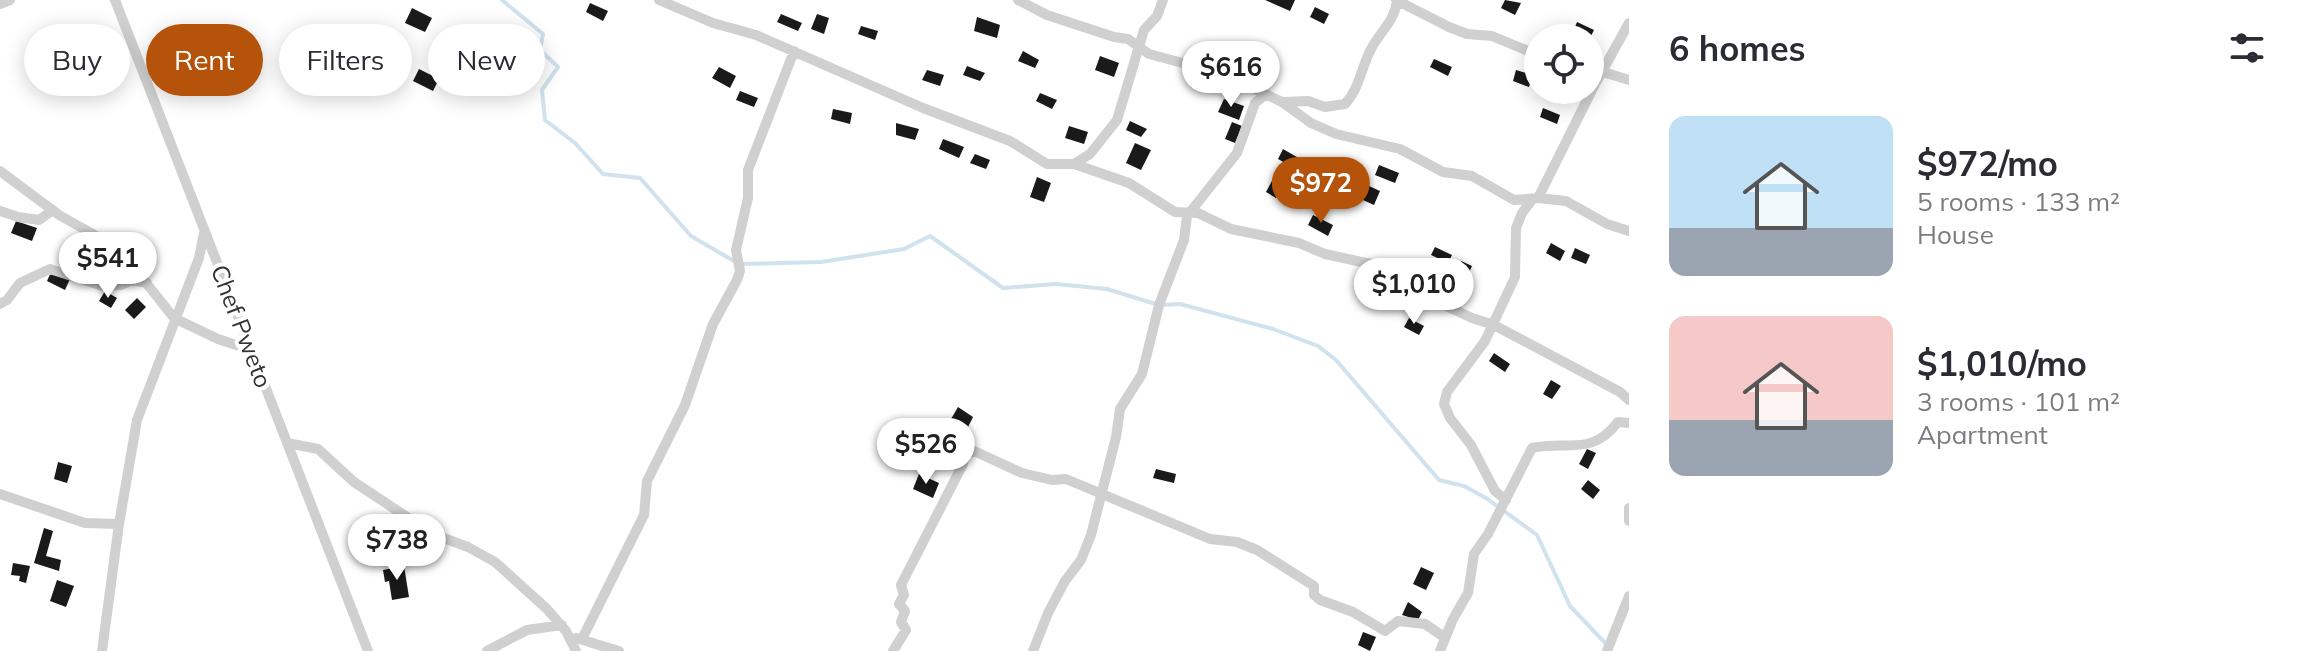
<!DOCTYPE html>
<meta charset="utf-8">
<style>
body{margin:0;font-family:Mulish,sans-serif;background:#f7f7f7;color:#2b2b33;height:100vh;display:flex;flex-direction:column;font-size:30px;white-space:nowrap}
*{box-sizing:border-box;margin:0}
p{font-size:26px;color:#7c7c81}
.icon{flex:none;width:44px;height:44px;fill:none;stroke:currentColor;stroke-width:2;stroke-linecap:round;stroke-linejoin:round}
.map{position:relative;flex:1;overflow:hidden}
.panel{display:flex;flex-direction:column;background:#fff;width:680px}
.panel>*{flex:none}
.hud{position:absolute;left:24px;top:24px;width:760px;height:72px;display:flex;gap:16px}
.controls{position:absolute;left:1524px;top:24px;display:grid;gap:16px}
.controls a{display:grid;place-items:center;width:80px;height:80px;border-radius:50%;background:#fff;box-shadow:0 4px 20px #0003;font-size:40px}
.price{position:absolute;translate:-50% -68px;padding:0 18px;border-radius:28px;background:#fff;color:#222;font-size:26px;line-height:52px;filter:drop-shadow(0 2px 4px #0008)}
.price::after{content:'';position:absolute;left:50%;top:48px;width:24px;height:18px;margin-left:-12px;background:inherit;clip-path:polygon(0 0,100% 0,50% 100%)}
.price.active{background:#b45309;color:#fff}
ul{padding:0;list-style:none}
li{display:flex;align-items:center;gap:24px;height:200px;padding:0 40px}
li span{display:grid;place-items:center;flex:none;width:224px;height:160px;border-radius:16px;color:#555}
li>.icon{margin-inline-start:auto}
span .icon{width:96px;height:96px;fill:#fffc;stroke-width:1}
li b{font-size:34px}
h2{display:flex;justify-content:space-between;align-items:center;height:96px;padding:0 40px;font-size:34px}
.pill{padding:0 28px;border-radius:36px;background:#fff;box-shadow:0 4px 20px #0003;font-size:28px;line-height:72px}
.pill.active{background:#b45309;color:#fff}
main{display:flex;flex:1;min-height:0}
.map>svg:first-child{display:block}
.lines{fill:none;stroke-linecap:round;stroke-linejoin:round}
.stream{stroke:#cfe2ee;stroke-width:4}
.building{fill:#1a1a1a}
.street{stroke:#d0d0d0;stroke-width:10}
.labels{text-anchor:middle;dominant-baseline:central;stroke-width:8;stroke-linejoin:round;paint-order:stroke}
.street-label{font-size:24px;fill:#333;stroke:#fff}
</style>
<main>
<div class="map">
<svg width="1629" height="651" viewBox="0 0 1629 651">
<rect width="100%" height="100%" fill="#fff"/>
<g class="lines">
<path class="stream" d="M502,0L543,34L540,50L558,67L542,90L545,120L575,143L603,174L640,178L691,236L739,264L821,262L904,249L930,236L1003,288L1056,284L1107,289L1159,305L1180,304L1273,329L1318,346L1336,360L1439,480L1464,486L1486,498L1537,535L1570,606L1607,645"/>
</g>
<path class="building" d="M1265,0H1295L1290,11Z
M1505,0L1521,3L1515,15L1501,8Z
M590,3L608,11L603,21L586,12Z
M1315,7L1329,14L1324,24L1310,17Z
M412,8L432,18L425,32L405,23Z
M781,14L802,23L798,31L777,22Z
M817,14L829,18L824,34L811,29Z
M977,17L1000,25L997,38L974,31Z
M1577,22L1594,30L1590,38L1572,34Z
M861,26L878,31L875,40L858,34Z
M1023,51L1039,60L1035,68L1018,61Z
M1100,56L1119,63L1114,77L1095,70Z
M1434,59L1452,67L1448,76L1430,67Z
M967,66L985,73L980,81L963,75Z
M719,67L736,76L730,88L712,78Z
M419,69L439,79L433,91L413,81Z
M927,70L944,75L940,86L922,80Z
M1516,70L1533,75L1529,87L1513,81Z
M740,91L758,98L754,107L736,100Z
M1040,93L1057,100L1052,109L1036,101Z
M1224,99L1244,106L1239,120L1218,112Z
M1543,108L1560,115L1557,124L1540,117Z
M833,109L852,113L850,124L831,119Z
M1130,121L1147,129L1141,137L1126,130Z
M1232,122L1242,126L1235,143L1225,139Z
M896,123L919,129L915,140L896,135Z
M1069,126L1088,132L1084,144L1065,138Z
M943,139L964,147L959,158L939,149Z
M1135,143L1151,150L1141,170L1126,163Z
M1283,149L1302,160L1296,169L1278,159Z
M975,154L990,160L986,169L970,163Z
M1379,165L1399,173L1395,183L1375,175Z
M1037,177L1051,183L1044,202L1030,197Z
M1274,177L1284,182L1276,198L1266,192Z
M1369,186L1380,191L1374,205L1363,200Z
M1313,215L1333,225L1328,236L1308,225Z
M16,221L37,228L32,241L11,233Z
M1551,243L1565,251L1560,261L1546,253Z
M1435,247L1452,255L1448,263L1431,255Z
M1575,248L1590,255L1586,264L1571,258Z
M1461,261L1472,266L1461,291L1450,286Z
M52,270L70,279L65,290L47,281Z
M105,291L117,298L111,308L99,301Z
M137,298L146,307L134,319L125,310Z
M1409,318L1424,326L1419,335L1404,327Z
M1494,353L1510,364L1505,372L1489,361Z
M1551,380L1561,386L1552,399L1543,394Z
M958,407L973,417L967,429L951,419Z
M1587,449L1596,453L1588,469L1579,464Z
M58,462L72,466L67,483L54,479Z
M1156,469L1176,474L1174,483L1153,478Z
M919,474L939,483L933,498L913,489Z
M1588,480L1600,490L1593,499L1581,489Z
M44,528L53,531L46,556L61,560L59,571L34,563Z
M13,563L30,566L26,583L19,581L20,576L11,575Z
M404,566L409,597L392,600L389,581L385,582L383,570Z
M1421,567L1434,573L1426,590L1413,584Z
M57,580L74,586L66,607L50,601Z
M1408,602L1422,612L1418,620L1402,615Z
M1363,632L1376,637L1370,651L1358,645Z"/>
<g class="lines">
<path class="street" d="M115,0L368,651
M659,0L713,23L756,35L923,108L1010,141L1047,164H1074L1129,183L1175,212L1198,213L1231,229L1299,243L1325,254L1371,264L1408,288L1472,318L1494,325L1620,392L1629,400
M1018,0L1047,15L1114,37L1128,39L1149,54L1224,74L1282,102L1311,123L1336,134L1400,149L1443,172L1472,176L1514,200L1538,198L1566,201L1607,224L1629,231
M1396,0L1449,27L1467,34L1492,36L1538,55
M0,4L10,0
M1590,68L1629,80
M1283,102L1308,101L1325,107L1345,104C1359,89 1361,69 1370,51C1379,32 1395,22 1397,0
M1074,164L1090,154L1117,120L1144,30L1157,16L1163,0
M0,171L59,215L109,243L124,255L174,318L218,339L251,350
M1538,198L1594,86L1629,23
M0,211L18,217L39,220L53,210
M0,304L7,300L20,283L50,269L103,286L121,285L132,280L147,283
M287,443L318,449L354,482L413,521L438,536L468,547L495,562L547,609L566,631L576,651
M0,494L85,523L119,524
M1506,500L1495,491L1471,445L1450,418L1444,404L1447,392L1485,341L1515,277L1516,228L1522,213L1532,200
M1629,508V521
M576,638L619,651
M582,639L644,515L647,481L685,405L713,324L737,280L740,271L736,250L748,198V170L794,51
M102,651L119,524L137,420L199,258L204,233
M487,651L527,630L562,625
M893,651L906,630L901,622L905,611L899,604L904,595L901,585L963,464L965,455L974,451L1022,473L1052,480L1066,479L1210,539L1237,542L1257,550L1314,586V595L1320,600L1353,612L1385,631L1398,621L1425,624L1444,637
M1033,651L1048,613L1065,581L1081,560L1091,535L1116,437L1120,409L1142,374L1159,305L1184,240L1187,216L1237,153L1255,103L1265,95
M1440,651L1453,619L1468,593L1474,554L1488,534L1532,448C1568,440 1591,457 1618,422L1629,423
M1607,651L1629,596"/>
</g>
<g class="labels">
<g class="street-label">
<text transform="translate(242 326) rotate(69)">Chef Pweto</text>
</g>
</g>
</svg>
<div class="controls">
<a><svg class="icon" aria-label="locate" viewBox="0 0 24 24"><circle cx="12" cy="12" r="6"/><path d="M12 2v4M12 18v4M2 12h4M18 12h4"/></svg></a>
</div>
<b class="price" style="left:1231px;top:109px">$616</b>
<b class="price active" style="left:1321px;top:225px">$972</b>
<b class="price" style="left:108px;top:300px">$541</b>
<b class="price" style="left:1414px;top:326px">$1,010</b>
<b class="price" style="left:926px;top:486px">$526</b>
<b class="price" style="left:397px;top:582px">$738</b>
<div class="hud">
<a class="pill">Buy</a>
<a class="pill active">Rent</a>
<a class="pill">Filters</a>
<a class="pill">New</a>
</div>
</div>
<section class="panel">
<h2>6 homes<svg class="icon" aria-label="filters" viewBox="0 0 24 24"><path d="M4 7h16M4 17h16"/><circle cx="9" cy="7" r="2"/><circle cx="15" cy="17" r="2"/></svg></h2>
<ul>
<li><span style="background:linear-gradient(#bfe0f5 70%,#9aa5b1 0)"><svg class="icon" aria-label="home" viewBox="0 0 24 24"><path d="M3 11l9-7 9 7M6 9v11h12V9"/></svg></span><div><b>$972/mo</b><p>5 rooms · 133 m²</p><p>House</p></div></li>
<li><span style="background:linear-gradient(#f6c9c9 65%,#9aa5b1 0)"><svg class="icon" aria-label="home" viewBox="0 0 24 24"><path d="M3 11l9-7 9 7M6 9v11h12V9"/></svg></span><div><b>$1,010/mo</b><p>3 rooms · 101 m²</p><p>Apartment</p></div></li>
</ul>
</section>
</main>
